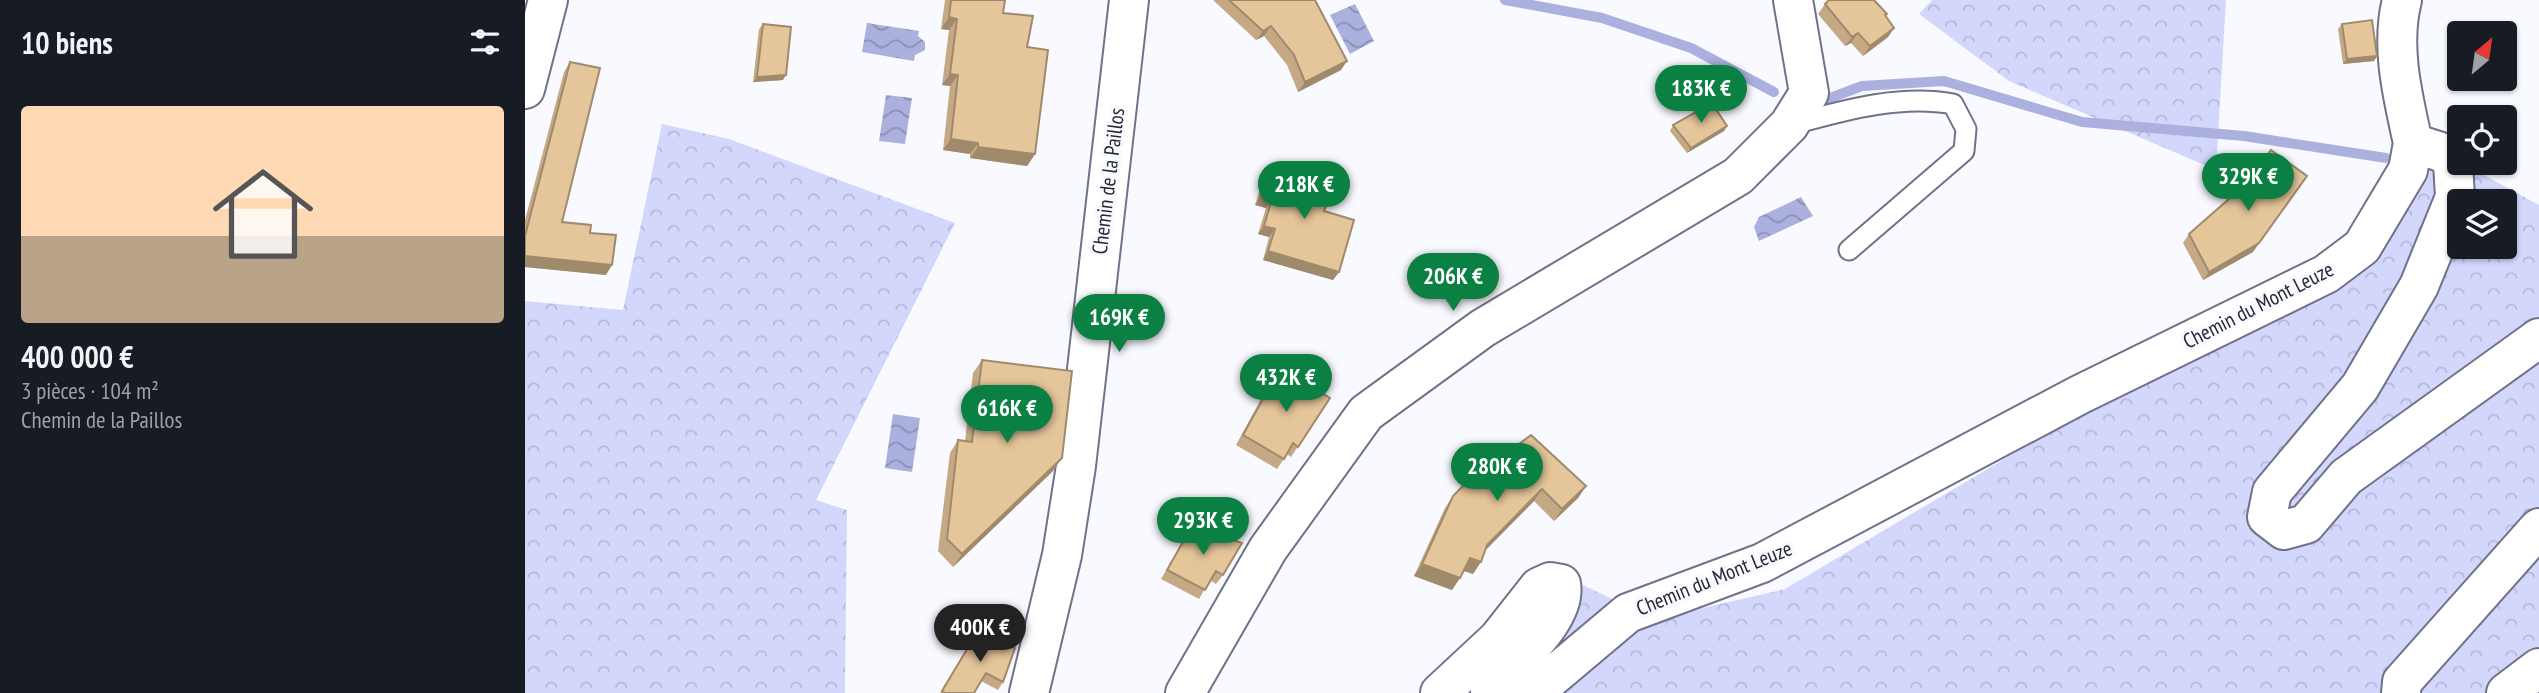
<!DOCTYPE html>
<html lang="fr">
<meta charset="utf-8">
<style>
body{margin:0;font-family:"PT Sans Narrow",sans-serif;background:#20242c;color:#f1f3f6;height:100vh;display:flex;flex-direction:column;font-size:26px;white-space:nowrap}
*{box-sizing:border-box;margin:0}
p{font-size:23px;color:#9ea1a6}
.icon{flex:none;width:38px;height:38px;fill:none;stroke:currentColor;stroke-width:2;stroke-linecap:round;stroke-linejoin:round}
.map{position:relative;flex:1;overflow:hidden}
.panel{display:flex;flex-direction:column;background:#171b24;width:525px}
.panel>*{flex:none}
.needle{width:46px;rotate:29deg}
.tools{position:absolute;left:1922px;top:21px;display:grid;gap:14px}
.tools a{display:grid;place-items:center;width:70px;height:70px;border-radius:7px;background:#171b24;box-shadow:0 2px 5px #0004;font-size:35px}
.price{position:absolute;translate:-50% -60px;padding:0 16px;border-radius:24px;background:#0b8043;color:#fff;font-size:23px;line-height:46px;filter:drop-shadow(0 2px 4px #0008)}
.price::after{content:'';position:absolute;left:50%;top:42px;width:21px;height:16px;margin-left:-10px;background:inherit;clip-path:polygon(0 0,100% 0,50% 100%)}
.price.on{background:#222;color:#fff}
ul{padding:0;list-style:none}
li{display:grid;align-content:center;gap:14px;height:371px;padding:0 21px}
li span{display:grid;place-items:center;height:217px;border-radius:7px;color:#555}
li>.icon{margin-inline-start:auto}
span .icon{width:126px;height:126px;fill:#fffc;stroke-width:1}
li b{font-size:30px}
h2{display:flex;justify-content:space-between;align-items:center;height:84px;padding:0 21px;font-size:30px}
main{display:flex;flex:1;min-height:0}
.map>svg:first-child{display:block}
.forest{fill:url(#forest-crowns);fill-rule:evenodd}
.water{fill:url(#water-waves)}
.lines{fill:none;stroke-linecap:round;stroke-linejoin:round}
.stream{stroke:#abb0df;stroke-width:10}
.service-casing{stroke:#6f7288;stroke-width:23}
.minor-casing{stroke:#6f7288;stroke-width:42}
.secondary-casing{stroke:#6f7288;stroke-width:42}
.service{stroke:#fff;stroke-width:19}
.minor{stroke:#fff;stroke-width:38}
.secondary{stroke:#fff;stroke-width:38}
.wall{fill:#c5a984}
.shaded-wall{fill:#a08a6c}
.building{fill:#e5c59a;stroke:#a08a6c;stroke-width:2}
.labels{text-anchor:middle;dominant-baseline:central;stroke-width:7;stroke-linejoin:round;paint-order:stroke}
.street-label{font-size:21px;fill:#272932;stroke:#f9faff}
</style>
<main>
<section class="panel">
<h2>10 biens<svg class="icon" aria-label="filters" viewBox="0 0 24 24"><path d="M4 7h16M4 17h16"/><circle cx="9" cy="7" r="2"/><circle cx="15" cy="17" r="2"/></svg></h2>
<ul>
<li><span style="background:linear-gradient(#ffd9b3 60%,#b9a48a 0)"><svg class="icon" aria-label="home" viewBox="0 0 24 24"><path d="M3 11l9-7 9 7M6 9v11h12V9"/></svg></span><div><b>400 000 €</b><p>3 pièces · 104 m²</p><p>Chemin de la Paillos</p></div></li>
</ul>
</section>
<div class="map">
<svg width="2014" height="693" viewBox="0 0 2014 693">
<defs>
<pattern id="forest-crowns" width="20" height="18" patternUnits="userSpaceOnUse" patternTransform="scale(1.75)"><rect width="20" height="18" fill="#d3d7fc"/><path d="M2 6a3 3 0 1 1 6 0M12 15a3 3 0 1 1 6 0" fill="none" stroke="#b5b9d8"/></pattern>
<pattern id="water-waves" width="16" height="10" patternUnits="userSpaceOnUse" patternTransform="scale(1.75)"><rect width="16" height="10" fill="#abb0df"/><path d="M0 5q4-4 8 0t8 0" fill="none" stroke="#8b8fb5"/></pattern>
</defs>
<rect width="100%" height="100%" fill="#f9faff"/>
<path class="forest" d="M1407,0H1701L1691,170L1484,81L1394,14Z
M137,124L204,139L430,223L291,500L322,510L320,693H0V301L98,310Z
M1937,163L2014,205V693H917L1043,578L1130,619L1260,589L1837,247L1883,170ZM1934,201H1979V247H1934Z"/>
<path class="water" d="M830,4L849,41L825,54L805,15Z
M342,23L394,31L393,36L400,42V50L390,55L389,61L337,52Z
M361,95L387,98L380,144L354,141Z
M1276,197L1288,216L1234,241L1229,227L1234,217Z
M368,414L395,418L387,472L360,468Z"/>
<g class="lines">
<path class="stream" d="M980,0L1077,18L1166,48L1249,92
M1292,103L1337,86L1419,81L1557,122L1719,136L1861,158"/>
<defs>
<path id="service" d="M1265,125C1317,111 1374,94 1428,104L1441,129L1439,151L1324,250"/>
<path id="minor" d="M1877,0C1865,47 1878,97 1888,143
M504,693L537,555L551,466L604,0
M660,693L743,549L841,413L958,328L1213,176L1264,125L1284,93L1268,0
M915,693L973,639L1014,587L1025,582L1036,584C1043,620 985,664 965,693
M1008,693L1103,613L1237,563L1554,395L1801,274L1837,247L1883,170L1888,143L1919,153L1928,163L1930,197L1894,286L1835,387L1747,492L1742,517L1759,530L1781,524L1821,477L2014,338
M1876,693L1877,682L2014,528
M1981,693L2014,668"/>
<path id="secondary" d="M0,89L23,0"/>
</defs>
<use href="#service" class="service-casing"/>
<use href="#minor" class="minor-casing"/>
<use href="#secondary" class="secondary-casing"/>
<use href="#service" class="service"/>
<use href="#minor" class="minor"/>
<use href="#secondary" class="secondary"/>
</g>
<path class="wall" d="M420,0H480L478,13L502,47L510,154L502,166L445,158V154L418,150L425,86L417,85L424,30L416,29Z
M688,0H790L816,70L773,92L762,65L739,36L731,40Z
M1300,4L1360,16L1369,28L1363,37L1338,56L1326,43L1320,46L1293,14Z
M238,24L258,80L228,82L234,29Z
M1817,24L1852,56L1849,61L1818,64L1813,29Z
M45,62L37,222L65,233L81,275L0,267V220L39,72Z
M1148,125L1202,126L1199,131L1162,153L1145,131Z
M746,165L783,184L796,204L799,211L814,272L808,280L738,260L744,237L733,234L741,208L730,205L740,173Z
M1664,234L1728,252L1678,280L1658,243Z
M457,360L528,471L428,567L413,551L425,453L433,440L440,441L448,373Z
M755,368L805,398L766,457L762,454L752,469L711,445L748,377Z
M1061,486L1053,498L1029,521L1009,501L960,550L948,574L939,571L927,590L889,576L920,508L928,496Z
M667,526L698,575L691,584L685,580L674,599L636,579Z
M456,626L478,682L473,690L456,681L449,693H415Z"/>
<path class="shaded-wall" d="M424,17L432,19L424,30L416,29Z
M746,26L739,36L731,40L738,31Z
M1369,28L1363,37L1338,56L1345,46Z
M1333,33L1326,43L1320,46L1327,37Z
M1852,56L1849,61L1818,64L1822,59Z
M822,61L816,70L773,92L780,82Z
M425,74L433,75L425,86L417,85Z
M261,75L258,80L228,82L232,77Z
M1202,126L1199,131L1162,153L1166,148Z
M426,139L453,143L445,154L418,150Z
M453,147L510,154L502,166L445,158Z
M1782,176L1728,252L1678,280L1684,272Z
M736,196L747,199L741,208L730,205Z
M739,226L750,229L744,237L733,234Z
M743,251L814,272L808,280L738,260Z
M0,256L87,265L81,275L0,267Z
M537,458L528,471L428,567L437,554Z
M1061,486L1053,498L1029,521L1037,509Z
M1017,489L1009,501L954,557L962,545Z
M945,558L956,562L948,574L936,570Z
M897,564L935,578L927,590L889,576Z"/>
<path class="building" d="M426,0H480L478,13L508,16L502,47L523,50L510,154L453,147V143L426,139L433,75L425,74L432,19L424,17Z
M704,0H790L822,61L780,82L769,55L746,26L738,31Z
M1304,0H1349L1362,14L1360,15L1369,28L1345,46L1333,33L1327,37L1300,4Z
M1847,20L1852,56L1822,59L1817,24Z
M238,24L266,27L261,75L232,77Z
M45,62L75,68L37,222L66,225L65,233L91,235L87,265L0,256V236Z
M1187,103L1202,126L1166,148L1148,125Z
M1746,150L1782,176L1734,243L1684,272L1664,234L1721,184Z
M746,165L786,176L783,184L800,189L796,204L801,206L799,211L829,220L814,272L743,251L750,229L739,226L747,199L736,196Z
M457,360L547,371L537,458L437,554L422,539L433,440L447,442Z
M755,368L805,398L773,447L768,443L759,459L718,435Z
M1006,435L1061,486L1037,509L1017,489L962,545L956,562L945,558L935,578L897,564L928,496L976,447L982,453Z
M667,526L717,543L698,575L691,571L680,590L642,570Z
M456,626L470,641L490,648L478,682L461,673L449,693H420L417,691Z"/>
<g class="labels">
<g class="street-label">
<text transform="translate(583 181) rotate(-83)">Chemin de la Paillos</text>
<text transform="translate(1733 305) rotate(-27)">Chemin du Mont Leuze</text>
<text transform="translate(1189 578) rotate(-22)">Chemin du Mont Leuze</text>
</g>
</g>
</svg>
<div class="tools">
<a><svg class="needle" viewBox="-14 -14 28 28"><path d="M0-13l5 13h-10z" fill="#e53935"/><path d="M0 13l5-13h-10z" fill="#9ea1a6"/></svg></a>
<a><svg class="icon" aria-label="locate" viewBox="0 0 24 24"><circle cx="12" cy="12" r="6"/><path d="M12 2v4M12 18v4M2 12h4M18 12h4"/></svg></a>
<a><svg class="icon" aria-label="layers" viewBox="0 0 24 24"><path d="M12 4l9 5-9 5-9-5zM3 14l9 5 9-5"/></svg></a>
</div>
<b class="price" style="left:1176px;top:125px">183K €</b>
<b class="price" style="left:1723px;top:213px">329K €</b>
<b class="price" style="left:779px;top:221px">218K €</b>
<b class="price" style="left:928px;top:313px">206K €</b>
<b class="price" style="left:594px;top:354px">169K €</b>
<b class="price" style="left:761px;top:414px">432K €</b>
<b class="price" style="left:482px;top:445px">616K €</b>
<b class="price" style="left:972px;top:503px">280K €</b>
<b class="price" style="left:678px;top:557px">293K €</b>
<b class="price on" style="left:455px;top:664px">400K €</b>
</div>
</main>
